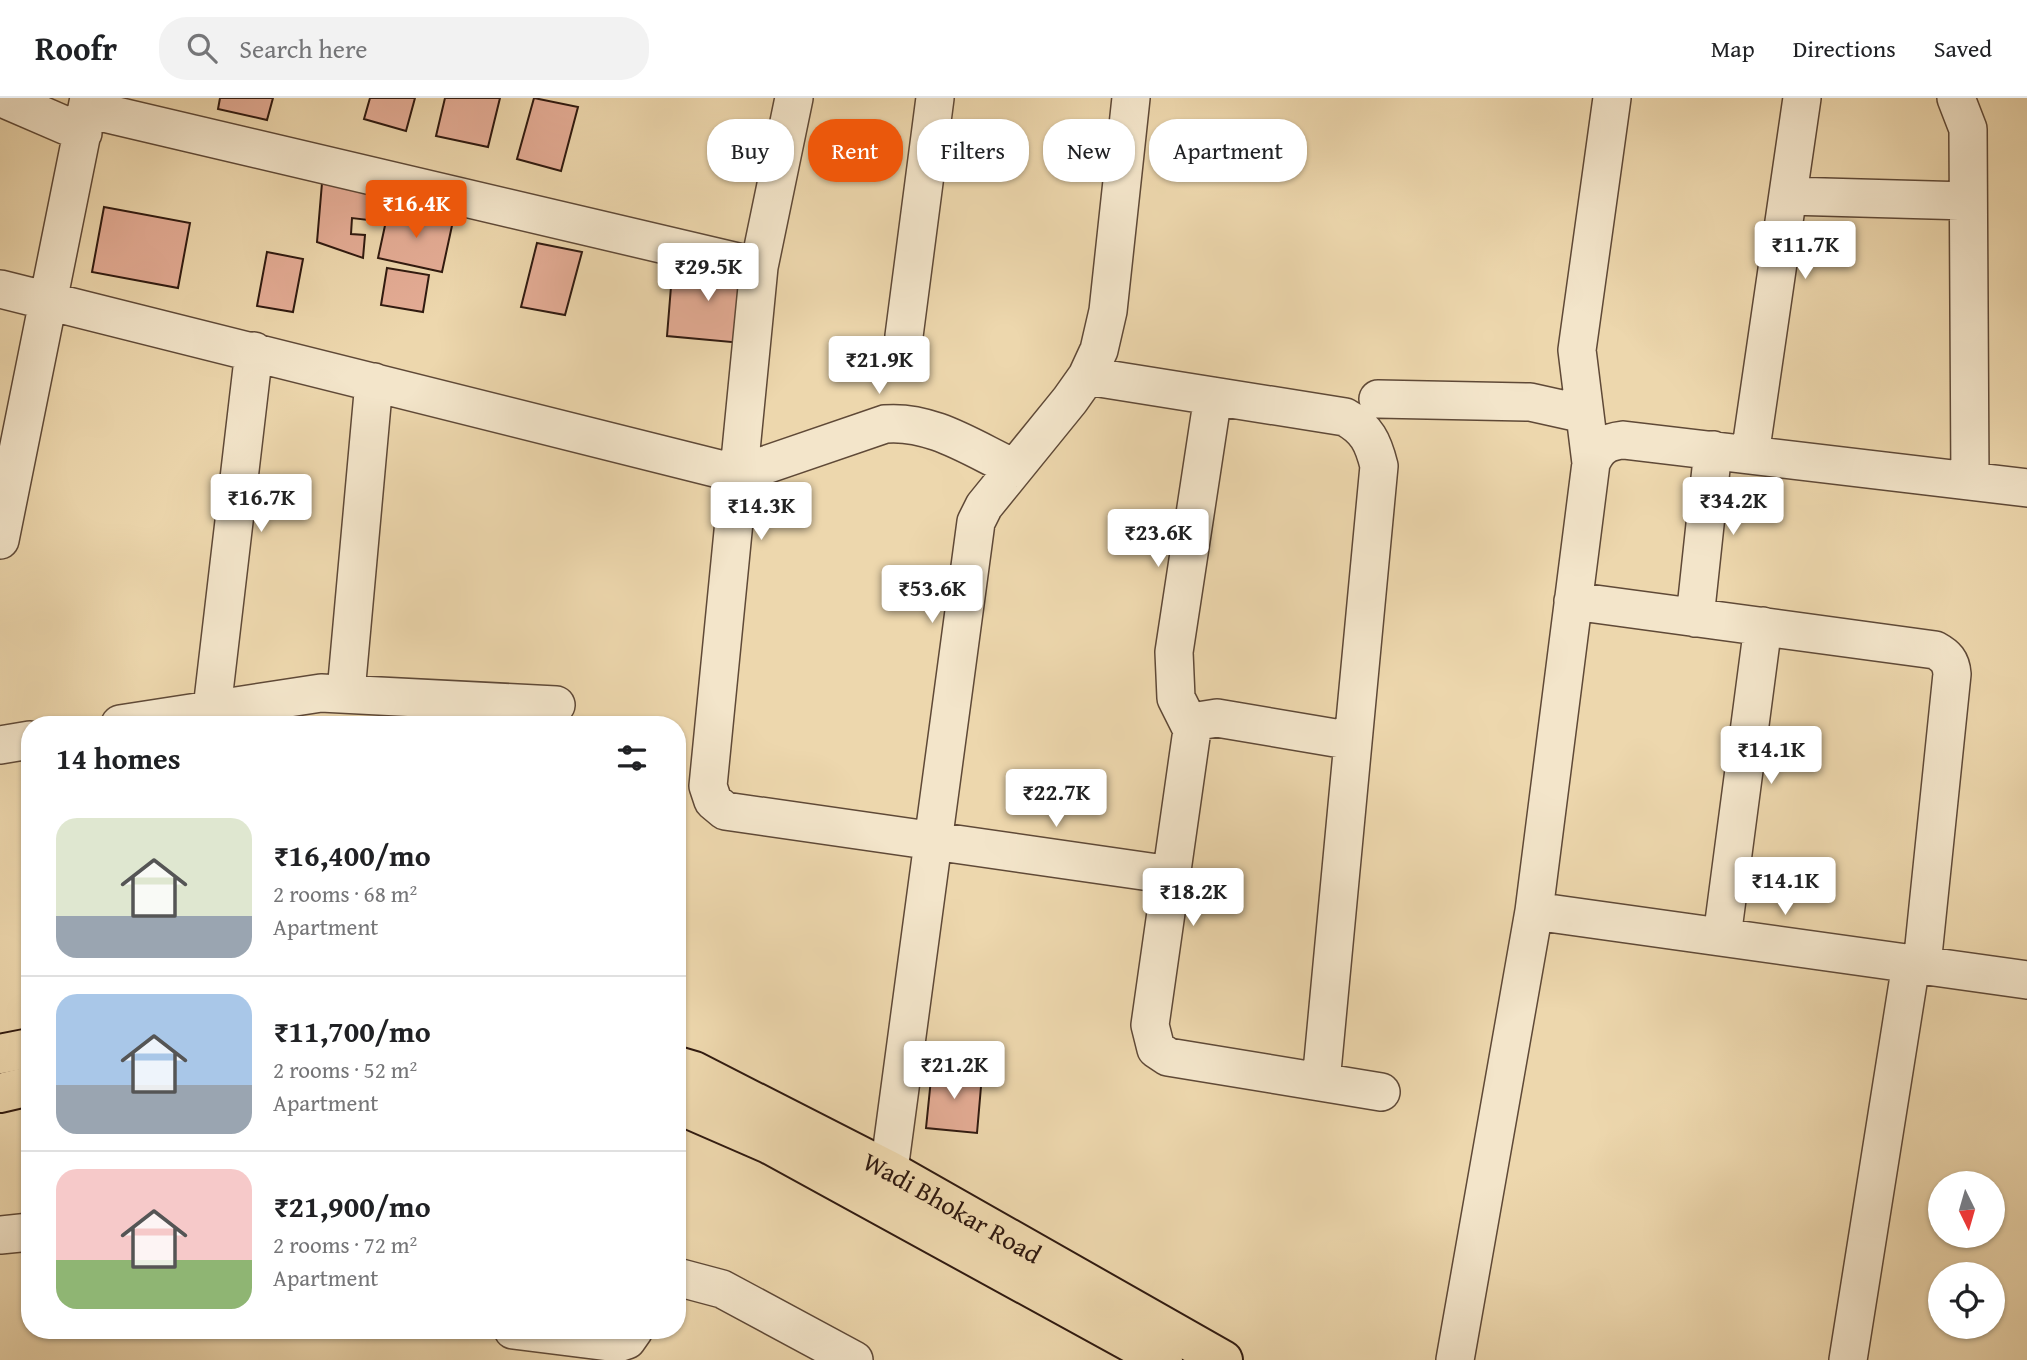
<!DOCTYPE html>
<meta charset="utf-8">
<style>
body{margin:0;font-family:"Gentium Book Plus",serif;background:#f2f2f2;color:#202124;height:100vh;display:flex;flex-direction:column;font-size:26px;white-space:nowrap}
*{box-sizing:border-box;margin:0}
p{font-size:23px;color:#757577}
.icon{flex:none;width:38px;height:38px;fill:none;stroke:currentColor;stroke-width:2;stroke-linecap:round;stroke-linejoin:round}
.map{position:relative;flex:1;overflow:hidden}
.side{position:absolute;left:21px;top:618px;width:665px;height:623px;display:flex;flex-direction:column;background:#fff;border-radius:28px;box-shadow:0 2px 5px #0004}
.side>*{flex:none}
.guide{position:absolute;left:707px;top:21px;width:665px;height:63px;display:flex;gap:14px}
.needle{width:46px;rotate:175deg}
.controls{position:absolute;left:1928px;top:1073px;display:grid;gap:14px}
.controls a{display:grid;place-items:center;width:77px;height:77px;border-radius:50%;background:#fff;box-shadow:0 2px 5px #0004;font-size:35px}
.price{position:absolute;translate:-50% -60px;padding:0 16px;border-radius:7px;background:#fff;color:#222;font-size:23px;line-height:46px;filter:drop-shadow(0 2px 4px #0008)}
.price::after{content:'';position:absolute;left:50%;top:42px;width:21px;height:16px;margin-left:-10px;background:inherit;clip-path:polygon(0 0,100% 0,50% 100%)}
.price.on{background:#ea580c;color:#fff}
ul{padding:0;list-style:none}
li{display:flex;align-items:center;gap:21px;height:175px;padding:0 35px}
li+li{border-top:2px solid #e0e0e0}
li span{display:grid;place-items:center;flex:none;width:196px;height:140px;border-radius:21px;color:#555}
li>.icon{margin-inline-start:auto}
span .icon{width:84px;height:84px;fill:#fffc;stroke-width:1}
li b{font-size:30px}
h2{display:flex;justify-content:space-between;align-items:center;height:84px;padding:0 35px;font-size:30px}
.tag{padding:0 24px;border-radius:28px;background:#fff;box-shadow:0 2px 5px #0004;font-size:24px;line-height:63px}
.tag.on{background:#ea580c;color:#fff}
header{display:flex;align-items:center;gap:42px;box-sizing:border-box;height:98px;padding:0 35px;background:#fff;border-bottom:2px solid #e0e0e0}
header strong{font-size:33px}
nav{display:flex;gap:38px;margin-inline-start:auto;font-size:24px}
.search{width:490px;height:63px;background:#f2f2f2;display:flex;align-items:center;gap:18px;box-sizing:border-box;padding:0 24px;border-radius:28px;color:#757577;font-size:26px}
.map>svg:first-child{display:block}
.building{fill:#e4ac95;stroke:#301a10;stroke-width:2}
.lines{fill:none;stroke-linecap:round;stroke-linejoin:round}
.street-casing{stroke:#5f4937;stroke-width:40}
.primary-casing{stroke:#301a10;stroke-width:42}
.street{stroke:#f3e5ca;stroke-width:37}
.primary{stroke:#edd7ad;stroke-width:38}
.labels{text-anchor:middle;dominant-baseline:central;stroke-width:7;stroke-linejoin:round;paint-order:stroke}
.street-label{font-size:26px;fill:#301a10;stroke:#f3e5ca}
</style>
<header>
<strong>Roofr</strong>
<div class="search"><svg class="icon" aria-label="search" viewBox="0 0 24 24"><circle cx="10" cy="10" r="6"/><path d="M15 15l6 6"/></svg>Search here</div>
<nav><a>Map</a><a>Directions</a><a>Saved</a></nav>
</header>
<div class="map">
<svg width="2027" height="1262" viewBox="0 0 2027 1262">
<rect width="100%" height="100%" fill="#edd7ad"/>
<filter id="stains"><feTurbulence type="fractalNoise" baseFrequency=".00286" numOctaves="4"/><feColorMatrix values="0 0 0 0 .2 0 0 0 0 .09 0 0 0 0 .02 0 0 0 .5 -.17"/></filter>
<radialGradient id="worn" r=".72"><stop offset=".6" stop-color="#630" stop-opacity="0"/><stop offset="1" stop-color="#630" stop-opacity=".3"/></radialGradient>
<path class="building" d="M220,0H273L267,22L218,11Z
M370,0H415L406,33L364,21Z
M445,0H500L488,49L436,38Z
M534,0L578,9L561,73L517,61Z
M322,85L371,89L368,122L352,120L351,136L365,137L363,160L317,144Z
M104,109L190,125L178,190L92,174Z
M389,109L453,123L442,174L378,160Z
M537,145L582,154L565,217L521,209Z
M267,154L303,161L293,214L257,208Z
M673,164L749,174L742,245L667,238Z
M387,170L429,177L423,214L381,207Z
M932,971L982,977L977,1035L926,1030Z"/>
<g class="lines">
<defs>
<path id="street" d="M2,0L83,35
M794,0L759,169L708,688L713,703L725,713L1171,777
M1956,0L1968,31L1970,383
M87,11L759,169
M1788,98L1968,103
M0,191L739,376L885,326C932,322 973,351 1014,370
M904,238L935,0
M1087,278L1345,319C1367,331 1373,344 1379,368L1321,984
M1378,301L1530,304L1584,316
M1750,357L1802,0
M1591,365L1577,252L1612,0
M0,442L89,0
M1573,503L1935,552C1946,558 1951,563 1952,576L1922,867
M1695,520L1713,352
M346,594L374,284
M212,611L254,253
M120,626L321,595L556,607
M1192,632L1176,600L1174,554L1213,298
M1353,643L1217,620L1198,623L1192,632L1150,927L1156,951L1168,959L1381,994
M0,647L30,642
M1534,813L2027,882
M1722,839L1763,528
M878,1100L889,1072L976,424L984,408L1070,302L1087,278L1099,252L1108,213L1131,0
M0,1137L30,1134
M677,1179L722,1191L854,1262
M513,1232L618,1245L627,1242L634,1232
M1455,1262L1534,813L1591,365C1598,349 1606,344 1623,342L2027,390
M1848,1262L1911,866"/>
<g id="primary">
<path d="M0,956L30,950"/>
<path id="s1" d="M677,968L694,973L892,1074L1223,1262"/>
<path d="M0,995L30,988"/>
<path d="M677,1006L769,1046L1163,1262"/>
</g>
</defs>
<use href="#street" class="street-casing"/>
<use href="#primary" class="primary-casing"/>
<use href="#street" class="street"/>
<use href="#primary" class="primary"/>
</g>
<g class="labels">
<g class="street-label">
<text stroke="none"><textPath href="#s1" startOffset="310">Wadi Bhokar Road</textPath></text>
</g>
</g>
<rect width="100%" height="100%" filter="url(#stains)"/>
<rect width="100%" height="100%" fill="url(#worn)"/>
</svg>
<div class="controls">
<a><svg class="needle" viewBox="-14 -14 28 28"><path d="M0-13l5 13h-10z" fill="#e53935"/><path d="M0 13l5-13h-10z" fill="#757577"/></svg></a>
<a><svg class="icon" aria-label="locate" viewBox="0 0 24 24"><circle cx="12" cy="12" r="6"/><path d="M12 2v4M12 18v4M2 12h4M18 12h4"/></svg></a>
</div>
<b class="price on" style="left:416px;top:142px">₹16.4K</b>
<b class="price" style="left:1805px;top:183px">₹11.7K</b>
<b class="price" style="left:708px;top:205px">₹29.5K</b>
<b class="price" style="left:879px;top:298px">₹21.9K</b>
<b class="price" style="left:261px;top:436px">₹16.7K</b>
<b class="price" style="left:1733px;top:439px">₹34.2K</b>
<b class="price" style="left:761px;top:444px">₹14.3K</b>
<b class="price" style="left:1158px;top:471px">₹23.6K</b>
<b class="price" style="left:932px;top:527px">₹53.6K</b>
<b class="price" style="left:1771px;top:688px">₹14.1K</b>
<b class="price" style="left:1056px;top:731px">₹22.7K</b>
<b class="price" style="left:1785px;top:819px">₹14.1K</b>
<b class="price" style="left:1193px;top:830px">₹18.2K</b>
<b class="price" style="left:954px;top:1003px">₹21.2K</b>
<div class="guide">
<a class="tag">Buy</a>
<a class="tag on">Rent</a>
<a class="tag">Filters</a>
<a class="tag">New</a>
<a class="tag">Apartment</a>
</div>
<section class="side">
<h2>14 homes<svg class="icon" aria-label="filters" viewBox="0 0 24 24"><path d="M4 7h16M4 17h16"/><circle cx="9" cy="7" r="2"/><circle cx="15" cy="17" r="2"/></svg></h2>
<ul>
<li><span style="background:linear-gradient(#dfe7d0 70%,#9aa5b1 0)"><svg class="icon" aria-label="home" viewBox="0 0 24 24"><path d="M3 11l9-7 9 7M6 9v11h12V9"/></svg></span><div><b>₹16,400/mo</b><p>2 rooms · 68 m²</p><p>Apartment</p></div></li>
<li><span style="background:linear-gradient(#a9c7e8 65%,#9aa5b1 0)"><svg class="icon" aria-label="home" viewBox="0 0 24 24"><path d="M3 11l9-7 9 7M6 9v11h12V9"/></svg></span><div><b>₹11,700/mo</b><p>2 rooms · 52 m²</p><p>Apartment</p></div></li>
<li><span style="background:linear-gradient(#f6c9c9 65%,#8fb573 0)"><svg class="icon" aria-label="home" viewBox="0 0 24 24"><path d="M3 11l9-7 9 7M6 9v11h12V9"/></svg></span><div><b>₹21,900/mo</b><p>2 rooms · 72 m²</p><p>Apartment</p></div></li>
</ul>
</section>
</div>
